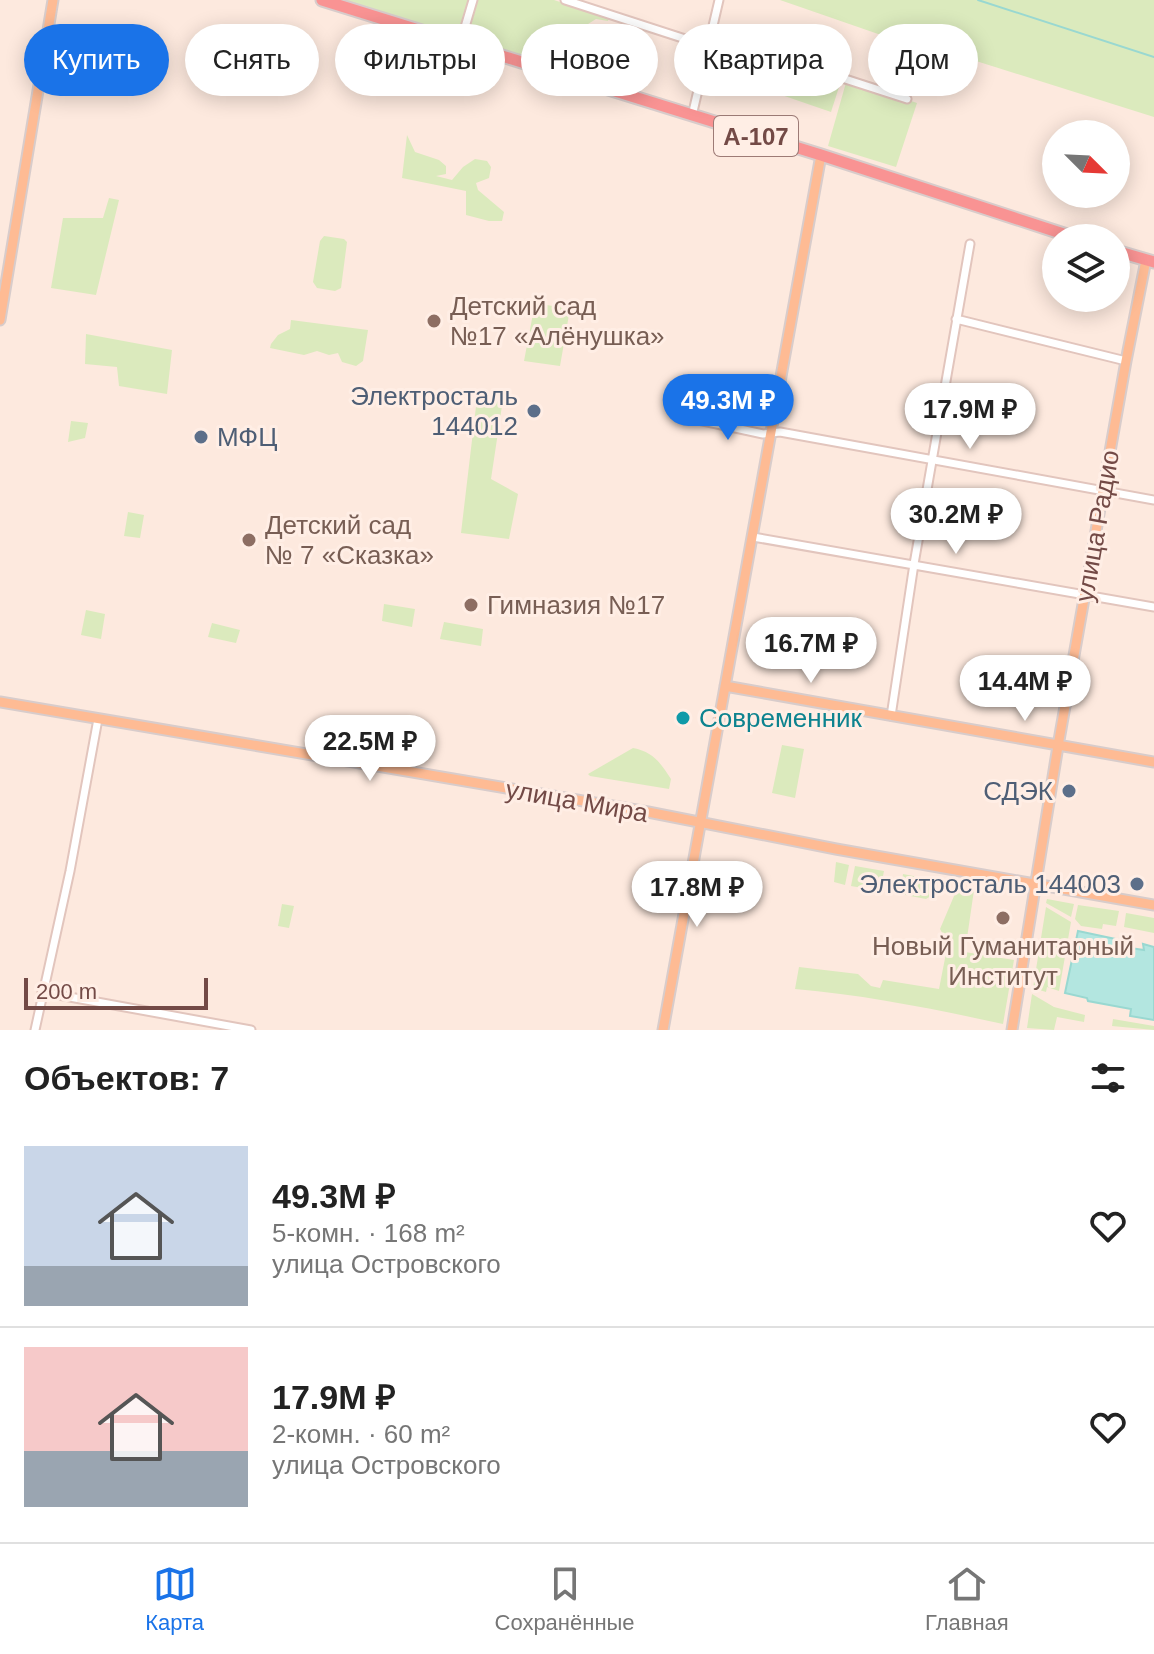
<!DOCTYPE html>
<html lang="ru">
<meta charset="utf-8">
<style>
body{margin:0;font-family:Helvetica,sans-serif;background:#f6f6f6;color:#222;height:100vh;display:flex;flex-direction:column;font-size:30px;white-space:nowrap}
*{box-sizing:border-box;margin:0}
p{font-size:26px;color:#767676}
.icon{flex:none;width:44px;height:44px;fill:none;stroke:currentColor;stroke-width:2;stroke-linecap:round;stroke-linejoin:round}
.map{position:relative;height:1030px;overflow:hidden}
.drawer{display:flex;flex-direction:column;background:#fff;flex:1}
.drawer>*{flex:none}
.top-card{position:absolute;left:24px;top:24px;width:1106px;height:72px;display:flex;gap:16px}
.needle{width:52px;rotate:114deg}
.buttons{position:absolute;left:1042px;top:120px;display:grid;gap:16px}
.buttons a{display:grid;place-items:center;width:88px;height:88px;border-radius:50%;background:#fff;box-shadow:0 4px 20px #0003;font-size:40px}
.scale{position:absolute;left:24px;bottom:20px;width:184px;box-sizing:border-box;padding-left:8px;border:4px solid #734a46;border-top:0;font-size:22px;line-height:28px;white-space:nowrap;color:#734a46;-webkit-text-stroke:6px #ffeee5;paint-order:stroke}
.price{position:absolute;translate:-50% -68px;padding:0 18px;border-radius:28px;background:#fff;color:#222;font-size:26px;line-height:52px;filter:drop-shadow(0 2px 4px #0008)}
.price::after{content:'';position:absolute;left:50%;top:48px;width:24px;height:18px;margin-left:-12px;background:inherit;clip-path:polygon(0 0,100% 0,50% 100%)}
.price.on{background:#1a73e8;color:#fff}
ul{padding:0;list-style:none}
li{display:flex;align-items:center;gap:24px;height:200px;padding:0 24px}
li+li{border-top:2px solid #e0e0e0}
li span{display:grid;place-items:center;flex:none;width:224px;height:160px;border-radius:0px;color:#555}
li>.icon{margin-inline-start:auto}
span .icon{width:96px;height:96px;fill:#fffc;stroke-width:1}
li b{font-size:34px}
h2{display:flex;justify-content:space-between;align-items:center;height:96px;padding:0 24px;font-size:34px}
.chip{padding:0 28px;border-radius:36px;background:#fff;box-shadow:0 4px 20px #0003;font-size:28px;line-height:72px}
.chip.on{background:#1a73e8;color:#fff}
.menu{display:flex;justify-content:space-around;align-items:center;height:112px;border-top:2px solid #e0e0e0;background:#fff;font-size:22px;color:#767676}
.menu a{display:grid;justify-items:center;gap:4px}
.menu .on{color:#1a73e8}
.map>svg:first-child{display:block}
.green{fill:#dbeabd}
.water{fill:#b3e6e0;stroke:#99d8d1;stroke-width:2}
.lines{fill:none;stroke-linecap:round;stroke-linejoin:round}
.stream{stroke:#99d8d1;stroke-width:2}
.minor-casing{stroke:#e2c5bd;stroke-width:11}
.major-casing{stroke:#d8cccb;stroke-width:13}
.highway-casing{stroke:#d8cccb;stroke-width:15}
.minor{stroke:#fff;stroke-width:7}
.major{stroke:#febb94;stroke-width:9}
.highway{stroke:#f99393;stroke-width:11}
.education-dot{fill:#8d6e63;stroke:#ffeee5;stroke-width:3}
.service-dot{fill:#5c6f8a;stroke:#ffeee5;stroke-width:3}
.culture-dot{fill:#0f9aa8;stroke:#ffeee5;stroke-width:3}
.labels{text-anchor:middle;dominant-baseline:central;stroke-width:6;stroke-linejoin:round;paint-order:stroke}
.shield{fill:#ffeee5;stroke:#9d7b76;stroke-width:2}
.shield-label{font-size:24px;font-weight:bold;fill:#734a46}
.education-label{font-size:26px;fill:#785e54;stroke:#ffeee5;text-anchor:start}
.service-label{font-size:26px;fill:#4e5e75;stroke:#ffeee5;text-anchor:end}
.street-label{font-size:26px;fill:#734a46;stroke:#ffeee5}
.culture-label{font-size:26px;fill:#0d838f;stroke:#ffeee5;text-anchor:start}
</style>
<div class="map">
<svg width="1154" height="1030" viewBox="0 0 1154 1030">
<rect width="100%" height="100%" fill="#fde9de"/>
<path class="green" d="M343,0H554L609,18L608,21L596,19L588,24V27L595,24L592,35L595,36L586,63L579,57L577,60L586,69L576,66L570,70Z
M780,0H1154V117L935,48L933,53Z
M100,41L128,45L126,59L107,56L105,63L97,62Z
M717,42L840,84L831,112L735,79L730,93L710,85Z
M847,79L917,103L896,167L828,146Z
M407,135L415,152L439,160L446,166V174L436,176L452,180L463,167L475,159L487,161L491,167L489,178L476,183L478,190L504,212L502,221H489L466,215V191L402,178Z
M109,198L119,200L96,295L51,288L63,218H103Z
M324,236L344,239L347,242L341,288L335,291L317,288L313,282L320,241Z
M535,303L570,309L560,366L524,361Z
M291,320L368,330L363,361L356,366L342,362L338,353L329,355L317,351L304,355L270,348L271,344L278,335L290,329Z
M86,334L172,350L167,394L119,386L117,367L85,364Z
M477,398L503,399L491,479L518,494L509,539L461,533Z
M71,421L88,423L85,438L68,442Z
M128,512L144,515L140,538L124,536Z
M384,604L415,609L412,627L382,621Z
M86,610L105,614L101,639L81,635Z
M444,622L483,629L481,646L440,639Z
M212,623L240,630L236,643L208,637Z
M782,745L804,749L795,798L772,793Z
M633,748C653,752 660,762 671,779L669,789L590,776L588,774Z
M836,862L849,865L845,885L834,882Z
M855,866L884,871L880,891L851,886Z
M903,874L934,880L931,896L926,899L900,894Z
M957,889L974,890L965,952L1014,960L1003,1024C934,1009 865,995 795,989L799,967L858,974L871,986L880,988L883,980L939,989L948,943L940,929Z
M1047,899L1074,904L1071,917L1046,903Z
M282,904L294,906L289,928L278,926Z
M1078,905L1119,911L1116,926L1103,924L1102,929L1081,926L1075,919Z
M1046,907L1071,922L1059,991L1047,987L1046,992L1033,988Z
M1126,913L1154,918V933L1124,927Z
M1032,994L1054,1007L1085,1015L1084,1022L1057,1017L1054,1030L1027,1028Z
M1113,1019L1154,1026V1030L1112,1026Z"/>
<path class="water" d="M1078,931L1130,942V948L1144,950L1143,944L1154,947V1020L1130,1016L1131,1009L1088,1001L1087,998L1065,993Z"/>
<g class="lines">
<path class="stream" d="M978,0L1154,57"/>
<defs>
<path id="minor" d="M565,0L710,47
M712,36L907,99
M460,44L473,0
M692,116L719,0
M956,319L1126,361
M689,418L763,434L780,432L1154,500
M753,537L1154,607
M891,716L914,564L970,244
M42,992L251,1030
M35,1030L70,871L98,719"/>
<path id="major" d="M0,320L53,0
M725,686L1154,762
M0,702L648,812L836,849L1154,905
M663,1030L821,155
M1012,1030L1058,746L1126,361L1146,260"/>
<path id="highway" d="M322,0L821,155L1076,238
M1116,251L1154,262"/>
</defs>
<use href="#minor" class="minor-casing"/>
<use href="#major" class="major-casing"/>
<use href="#highway" class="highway-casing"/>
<use href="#minor" class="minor"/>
<use href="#major" class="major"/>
<use href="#highway" class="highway"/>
</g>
<g class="education-dot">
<circle cx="434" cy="321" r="8"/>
<circle cx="249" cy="540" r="8"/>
<circle cx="471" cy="605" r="8"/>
<circle cx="1003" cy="918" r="8"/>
</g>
<g class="service-dot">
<circle cx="534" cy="411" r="8"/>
<circle cx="201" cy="437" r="8"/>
<circle cx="1069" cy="791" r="8"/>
<circle cx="1137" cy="884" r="8"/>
</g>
<circle class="culture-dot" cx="683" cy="718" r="8"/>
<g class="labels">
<rect class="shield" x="714" y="116" width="84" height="40" rx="6"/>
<g class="shield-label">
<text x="756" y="136">А-107</text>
</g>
<g class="education-label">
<text x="450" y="306">Детский сад<tspan x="450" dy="30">№17 «Алёнушка»</tspan></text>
<text x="265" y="525">Детский сад<tspan x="265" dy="30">№ 7 «Сказка»</tspan></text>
<text x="487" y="605">Гимназия №17</text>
<text x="1003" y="946" text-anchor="middle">Новый Гуманитарный<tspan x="1003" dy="30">Институт</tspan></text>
</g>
<g class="service-label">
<text x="518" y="396">Электросталь<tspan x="518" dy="30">144012</tspan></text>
<text x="217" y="437" text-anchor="start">МФЦ</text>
<text x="1053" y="791">СДЭК</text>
<text x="1121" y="884">Электросталь 144003</text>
</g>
<g class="street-label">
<text transform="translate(1097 526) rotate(-80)">улица Радио</text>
<text transform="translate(577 801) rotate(10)">улица Мира</text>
</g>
<g class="culture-label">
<text x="699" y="718">Современник</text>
</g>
</g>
</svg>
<div class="buttons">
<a><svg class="needle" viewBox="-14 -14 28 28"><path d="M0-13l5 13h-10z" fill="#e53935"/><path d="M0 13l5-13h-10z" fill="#767676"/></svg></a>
<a><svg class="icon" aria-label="layers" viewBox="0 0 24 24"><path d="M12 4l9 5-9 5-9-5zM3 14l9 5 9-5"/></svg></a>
</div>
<div class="scale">200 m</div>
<b class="price on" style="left:728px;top:442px">49.3M ₽</b>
<b class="price" style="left:970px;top:451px">17.9M ₽</b>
<b class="price" style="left:956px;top:556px">30.2M ₽</b>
<b class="price" style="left:811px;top:685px">16.7M ₽</b>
<b class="price" style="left:1025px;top:723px">14.4M ₽</b>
<b class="price" style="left:370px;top:783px">22.5M ₽</b>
<b class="price" style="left:697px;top:929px">17.8M ₽</b>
<div class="top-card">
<a class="chip on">Купить</a>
<a class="chip">Снять</a>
<a class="chip">Фильтры</a>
<a class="chip">Новое</a>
<a class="chip">Квартира</a>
<a class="chip">Дом</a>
</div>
</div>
<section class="drawer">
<h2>Объектов: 7<svg class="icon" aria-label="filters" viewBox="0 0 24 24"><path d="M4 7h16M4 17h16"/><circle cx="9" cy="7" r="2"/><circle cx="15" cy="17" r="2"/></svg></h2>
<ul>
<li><span style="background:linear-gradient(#c9d6e8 75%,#9aa5b1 0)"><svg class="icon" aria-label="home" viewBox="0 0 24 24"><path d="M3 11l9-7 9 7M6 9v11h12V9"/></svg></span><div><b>49.3M ₽</b><p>5-комн. · 168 m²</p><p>улица Островского</p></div><svg class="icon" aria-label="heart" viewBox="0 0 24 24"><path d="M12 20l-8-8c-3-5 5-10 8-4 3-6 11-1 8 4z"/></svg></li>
<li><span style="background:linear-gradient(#f6c9c9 65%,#9aa5b1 0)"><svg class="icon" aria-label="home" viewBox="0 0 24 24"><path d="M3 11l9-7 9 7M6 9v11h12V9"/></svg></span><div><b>17.9M ₽</b><p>2-комн. · 60 m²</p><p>улица Островского</p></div><svg class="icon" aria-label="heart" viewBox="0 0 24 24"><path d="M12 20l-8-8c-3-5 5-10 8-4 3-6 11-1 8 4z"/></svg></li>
</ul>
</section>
<nav class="menu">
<a class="on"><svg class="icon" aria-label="map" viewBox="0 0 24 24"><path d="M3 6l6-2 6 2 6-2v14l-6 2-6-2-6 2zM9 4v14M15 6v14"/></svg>Карта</a>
<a><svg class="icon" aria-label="saved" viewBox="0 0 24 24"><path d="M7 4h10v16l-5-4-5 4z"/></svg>Сохранённые</a>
<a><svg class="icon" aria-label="home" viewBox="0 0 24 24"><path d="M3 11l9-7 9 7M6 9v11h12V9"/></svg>Главная</a>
</nav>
